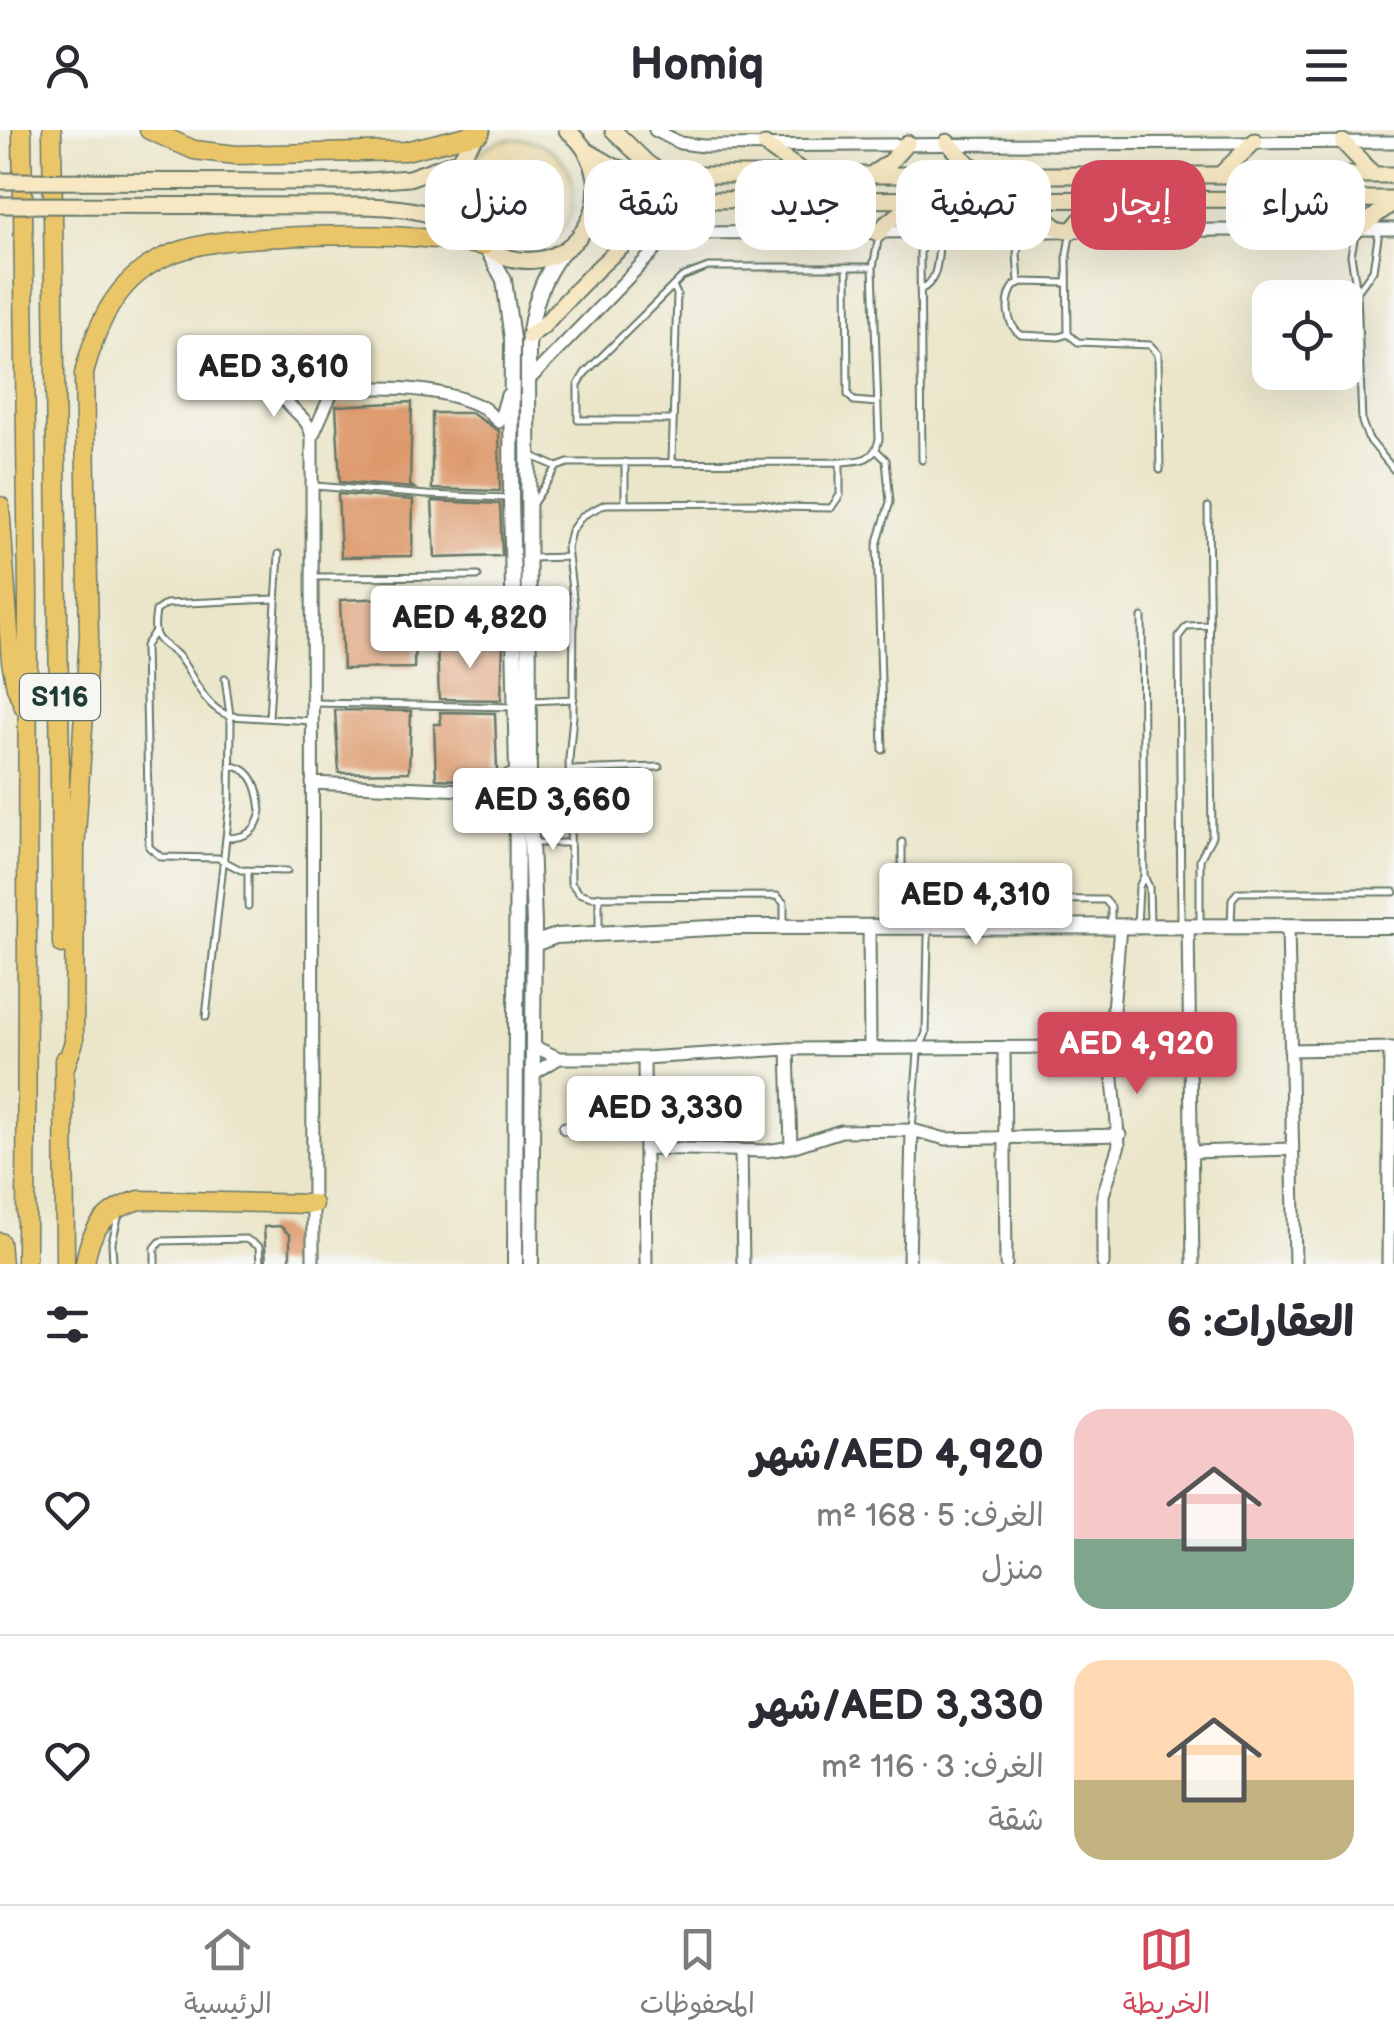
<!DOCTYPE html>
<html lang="ar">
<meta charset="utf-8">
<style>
body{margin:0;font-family:"Balsamiq Sans","Playpen Sans Arabic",sans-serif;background:#f7f7f7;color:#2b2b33;direction:rtl;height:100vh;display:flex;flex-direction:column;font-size:38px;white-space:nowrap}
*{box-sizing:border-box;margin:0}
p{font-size:32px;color:#7c7c81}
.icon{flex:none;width:55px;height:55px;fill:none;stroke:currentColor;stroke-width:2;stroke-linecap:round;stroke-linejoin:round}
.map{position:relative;height:1134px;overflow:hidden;direction:ltr}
.details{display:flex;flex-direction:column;background:#fff;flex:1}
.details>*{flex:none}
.guide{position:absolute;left:30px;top:30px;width:1335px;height:90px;direction:rtl;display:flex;gap:20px}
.buttons{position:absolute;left:1252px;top:150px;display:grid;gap:20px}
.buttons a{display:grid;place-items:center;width:110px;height:110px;border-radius:20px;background:#fff;box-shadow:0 10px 40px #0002;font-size:50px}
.price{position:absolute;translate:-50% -85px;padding:0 22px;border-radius:10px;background:#fff;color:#222;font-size:32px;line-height:65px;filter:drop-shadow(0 2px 5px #0008)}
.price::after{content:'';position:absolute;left:50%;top:60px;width:30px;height:22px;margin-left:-15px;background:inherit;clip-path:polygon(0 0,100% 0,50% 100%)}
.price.active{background:#d1495b;color:#fff}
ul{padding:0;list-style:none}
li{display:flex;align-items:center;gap:30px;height:250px;padding:0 40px}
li+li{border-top:2px solid #e1e1e2}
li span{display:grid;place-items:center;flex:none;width:280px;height:200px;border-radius:30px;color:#555}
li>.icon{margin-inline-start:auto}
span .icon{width:120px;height:120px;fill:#fffc;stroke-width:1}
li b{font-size:42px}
h2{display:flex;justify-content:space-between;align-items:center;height:120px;padding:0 40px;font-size:42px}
.chip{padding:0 35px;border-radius:30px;background:#fff;box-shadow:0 10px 40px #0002;font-size:35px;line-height:90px}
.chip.active{background:#d1495b;color:#fff}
header{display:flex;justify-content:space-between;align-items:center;height:130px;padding:0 40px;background:#fff;font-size:45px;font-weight:800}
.menu{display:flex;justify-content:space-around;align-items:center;height:140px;border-top:2px solid #e1e1e2;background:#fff;font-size:28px;color:#7c7c81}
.menu a{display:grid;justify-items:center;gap:5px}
.menu .active{color:#d1495b}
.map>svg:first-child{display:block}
.sand{fill:#eeda9e;stroke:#868c69;stroke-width:2.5}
.building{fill:#dd986b}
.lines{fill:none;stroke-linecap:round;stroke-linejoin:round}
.service-casing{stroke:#667868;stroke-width:9}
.minor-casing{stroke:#667868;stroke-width:15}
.tertiary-casing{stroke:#667868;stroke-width:18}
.secondary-casing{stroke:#667868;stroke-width:19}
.trunk-casing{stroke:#667868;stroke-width:21}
.service{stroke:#fff;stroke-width:5}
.minor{stroke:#fff;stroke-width:11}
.tertiary{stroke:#fff;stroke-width:14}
.secondary{stroke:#f7e8c3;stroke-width:15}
.trunk{stroke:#ebc669;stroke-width:18}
.secondary-bridge-casing{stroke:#667868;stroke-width:19;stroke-linecap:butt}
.secondary-bridge{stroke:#f7e8c3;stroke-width:15}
.labels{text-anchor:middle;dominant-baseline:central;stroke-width:8;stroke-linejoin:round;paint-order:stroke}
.shield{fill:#f6f6f2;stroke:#60746d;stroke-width:2.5}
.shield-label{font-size:28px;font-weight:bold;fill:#1f3d34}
</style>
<header><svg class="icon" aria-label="menu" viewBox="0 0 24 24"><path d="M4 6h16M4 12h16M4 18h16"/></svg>Homiq<svg class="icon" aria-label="person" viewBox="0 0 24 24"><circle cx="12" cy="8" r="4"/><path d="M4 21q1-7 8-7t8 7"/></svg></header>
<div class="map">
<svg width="1394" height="1134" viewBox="0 0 1394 1134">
<rect width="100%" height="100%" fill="#f6f6f2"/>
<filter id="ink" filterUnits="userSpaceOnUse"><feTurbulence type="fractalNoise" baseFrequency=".01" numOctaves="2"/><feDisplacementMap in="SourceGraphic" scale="20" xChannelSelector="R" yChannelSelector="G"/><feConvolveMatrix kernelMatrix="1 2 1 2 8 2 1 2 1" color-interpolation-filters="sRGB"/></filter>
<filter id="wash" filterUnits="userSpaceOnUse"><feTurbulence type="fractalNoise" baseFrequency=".0048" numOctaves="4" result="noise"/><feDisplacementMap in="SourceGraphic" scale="40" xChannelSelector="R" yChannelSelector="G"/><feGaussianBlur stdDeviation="2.25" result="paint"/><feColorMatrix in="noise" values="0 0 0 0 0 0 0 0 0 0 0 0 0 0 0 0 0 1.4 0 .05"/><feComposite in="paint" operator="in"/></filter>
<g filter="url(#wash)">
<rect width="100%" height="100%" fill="#ebe6ca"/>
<path class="sand" d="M460 66a57 57 0 1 1 114 0a57 57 0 1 1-114 0Z"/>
<g id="blocks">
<path class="building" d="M412,272L410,355L414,358L340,352L336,276Z
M432,283H471L499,301L500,361L432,359Z
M338,364L413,370L412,426L341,427Z
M432,371L500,374L502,426L435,428Z
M416,467L414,538L343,539L340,470Z
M503,513L501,570L439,569L437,515Z
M335,580L411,581L409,642L339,643Z
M440,582L495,583L497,640L484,651L436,649L434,594H441Z
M280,1096L290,1105V1134H266L264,1097Z"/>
</g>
</g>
<g filter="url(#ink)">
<use href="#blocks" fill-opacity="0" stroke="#667868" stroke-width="2.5"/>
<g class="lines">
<defs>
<path id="service" d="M1355,105L1351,125L1357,162L1362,292L1368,308L1394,340
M1070,106L1067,123L1068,204L1078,212L1150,215L1158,224L1160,340
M847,137L848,265L854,271L877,273
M1019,153L1017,123L1021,104
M1066,153L1023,152L1015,155C1004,170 1006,195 1021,205L1059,207L1068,204
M920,160C942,150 936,123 941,102
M1357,162L1373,140L1379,101
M673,290H578V255L585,243L682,147L708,137H873
M876,320L886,330L890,372L877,415L883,620
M532,326L557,337
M922,330L920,123L925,104
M672,332L677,164L673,156
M315,356L427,365L508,368
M625,373V332
M532,375L557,337L568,333L840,332C860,331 875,331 879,309L873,137L879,106
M531,428L567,427
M313,447L478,446
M275,469L166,474L156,481C155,489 153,498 156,505C160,515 173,519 179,527C195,548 203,577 230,586L312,591
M1142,487L1144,746L1149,757L1150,793
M155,501L145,516L149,717L161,727L218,728L241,740L287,741
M532,571L574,569
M315,573L514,577
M269,588L279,424
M569,640L659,637
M226,708C246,708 257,702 261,681C259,661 254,637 230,636
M902,712V794
M533,713H570
M902,757L924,756L929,761L926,903L918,923L912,1000
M248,776V740
M1181,792L1179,506L1187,496L1210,495
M784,793V773L777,766L592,767L579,763L571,753L569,629L573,586L574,476L567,418L571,401L582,386L605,374L761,373L779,377L831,378L840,365V332
M984,793L985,773L990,769L1105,770L1111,777V794
M1231,795L1232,769L1238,762H1394
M1137,796L1139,757L1144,746
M1200,796V729L1212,706L1208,377
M599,799V766
M206,887L230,672L231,593L225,548
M113,1134L112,1112L118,1088
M155,1134V1118L161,1111L246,1109L259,1117L260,1134"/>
<path id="minor" d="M655,0L680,13L703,16L1394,12
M528,251L656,119L671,108L688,103L1394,99
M312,307L333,260
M312,653L487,661L515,687
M487,661L500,649L517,643
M1188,796L1193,1134
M1288,796L1295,1134
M869,797L870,919
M533,916L559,928H644L788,919L1190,916
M1004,918L1006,1134
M788,919L791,1017
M1290,920L1394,918
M644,928L646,1134
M533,944L559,928
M565,998H646
M646,1018L767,1021L791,1017L841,1001L912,1000L946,1009L1120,1005
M741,1020L743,1134
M1191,1022L1292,1019
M313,1134L312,307C309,286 288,280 280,262C344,260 422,248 482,277C489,281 493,288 499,292L507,265
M909,1134L912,1000
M1103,1134V1065L1119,1015L1110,917L1120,796
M1388,1134L1390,918"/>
<path id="tertiary" d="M487,119L504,150L512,209L511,368L517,643L515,1134
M534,814L556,806L730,797L1394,796
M531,1134L534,795L529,652L528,216C532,180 540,149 563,121"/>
<path id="secondary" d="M613,0L647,33L663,44
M482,1C460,21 449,47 457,76C462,96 475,113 494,122C573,161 636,56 567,0
M947,12L969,34L988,44
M1343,12L1374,45
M765,15L806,44
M587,21L615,37L645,45H1394
M1220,45L1255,11
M869,46L890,32L907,13
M355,52L409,48L460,30
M1018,69L1058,98L1071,101L1083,87L1110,70
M1308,69L1341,95L1356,100L1394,72
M822,71L855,94L879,103L887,93L918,71
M356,76C395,76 428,80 465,97
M586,98L619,79L656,70L1394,69
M529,206L543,196C587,147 631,100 690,73"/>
<path id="trunk" d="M22,0L28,462L26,1134
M52,0L62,814
M149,0L194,20L236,25L405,21L480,3
M0,376L11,531L16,557L24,577
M64,930L65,1134
M64,940L74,912L75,720L89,507L84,244C115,113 191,110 307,106C367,104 424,105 483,116
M0,1112L2,1134
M85,1134C89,1100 106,1079 140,1070L313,1074"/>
</defs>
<use href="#service" class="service-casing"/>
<use href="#minor" class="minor-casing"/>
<use href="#tertiary" class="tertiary-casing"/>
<use href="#secondary" class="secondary-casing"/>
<use href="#trunk" class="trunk-casing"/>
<use href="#service" class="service"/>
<use href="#minor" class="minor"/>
<use href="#tertiary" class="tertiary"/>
<use href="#secondary" class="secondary"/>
<use href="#trunk" class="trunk"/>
<defs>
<path id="secondary-bridge" d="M0,51L355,52
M0,75L356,76"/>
</defs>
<use href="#secondary-bridge" class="secondary-bridge-casing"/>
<use href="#secondary-bridge" class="secondary-bridge"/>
</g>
</g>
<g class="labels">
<rect class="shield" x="20" y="544" width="80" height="46" rx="8"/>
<g class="shield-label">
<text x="60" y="567">S116</text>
</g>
</g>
</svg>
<div class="buttons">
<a><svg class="icon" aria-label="locate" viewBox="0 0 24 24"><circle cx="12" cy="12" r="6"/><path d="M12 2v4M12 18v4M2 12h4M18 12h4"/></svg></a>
</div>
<b class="price" style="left:274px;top:290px">AED 3,610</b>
<b class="price" style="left:470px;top:541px">AED 4,820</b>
<b class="price" style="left:553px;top:723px">AED 3,660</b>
<b class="price" style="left:976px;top:818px">AED 4,310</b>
<b class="price active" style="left:1137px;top:967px">AED 4,920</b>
<b class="price" style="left:666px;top:1031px">AED 3,330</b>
<div class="guide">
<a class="chip">شراء</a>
<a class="chip active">إيجار</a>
<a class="chip">تصفية</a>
<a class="chip">جديد</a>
<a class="chip">شقة</a>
<a class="chip">منزل</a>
</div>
</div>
<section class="details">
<h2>العقارات: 6<svg class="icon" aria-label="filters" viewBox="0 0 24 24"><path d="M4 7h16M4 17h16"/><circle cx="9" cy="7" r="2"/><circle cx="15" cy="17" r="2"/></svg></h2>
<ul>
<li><span style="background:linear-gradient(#f6c9c9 65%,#7fa58c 0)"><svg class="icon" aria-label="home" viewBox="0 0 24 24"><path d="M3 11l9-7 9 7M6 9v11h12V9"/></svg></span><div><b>AED 4,920/شهر</b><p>الغرف: 5 · 168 m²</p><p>منزل</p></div><svg class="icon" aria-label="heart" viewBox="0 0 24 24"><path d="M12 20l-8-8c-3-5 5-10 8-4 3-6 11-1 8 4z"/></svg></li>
<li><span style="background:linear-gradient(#ffd9b3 60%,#c2b280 0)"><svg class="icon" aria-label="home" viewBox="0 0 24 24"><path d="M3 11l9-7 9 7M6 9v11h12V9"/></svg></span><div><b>AED 3,330/شهر</b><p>الغرف: 3 · 116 m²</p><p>شقة</p></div><svg class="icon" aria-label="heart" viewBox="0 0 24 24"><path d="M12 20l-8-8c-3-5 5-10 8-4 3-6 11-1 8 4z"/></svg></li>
</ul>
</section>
<nav class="menu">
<a class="active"><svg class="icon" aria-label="map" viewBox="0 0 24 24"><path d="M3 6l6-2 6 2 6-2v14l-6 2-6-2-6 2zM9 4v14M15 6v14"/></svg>الخريطة</a>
<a><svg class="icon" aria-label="saved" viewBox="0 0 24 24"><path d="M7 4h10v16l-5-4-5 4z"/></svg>المحفوظات</a>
<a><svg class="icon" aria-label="home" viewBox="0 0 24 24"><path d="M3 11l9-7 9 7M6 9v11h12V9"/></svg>الرئيسية</a>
</nav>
